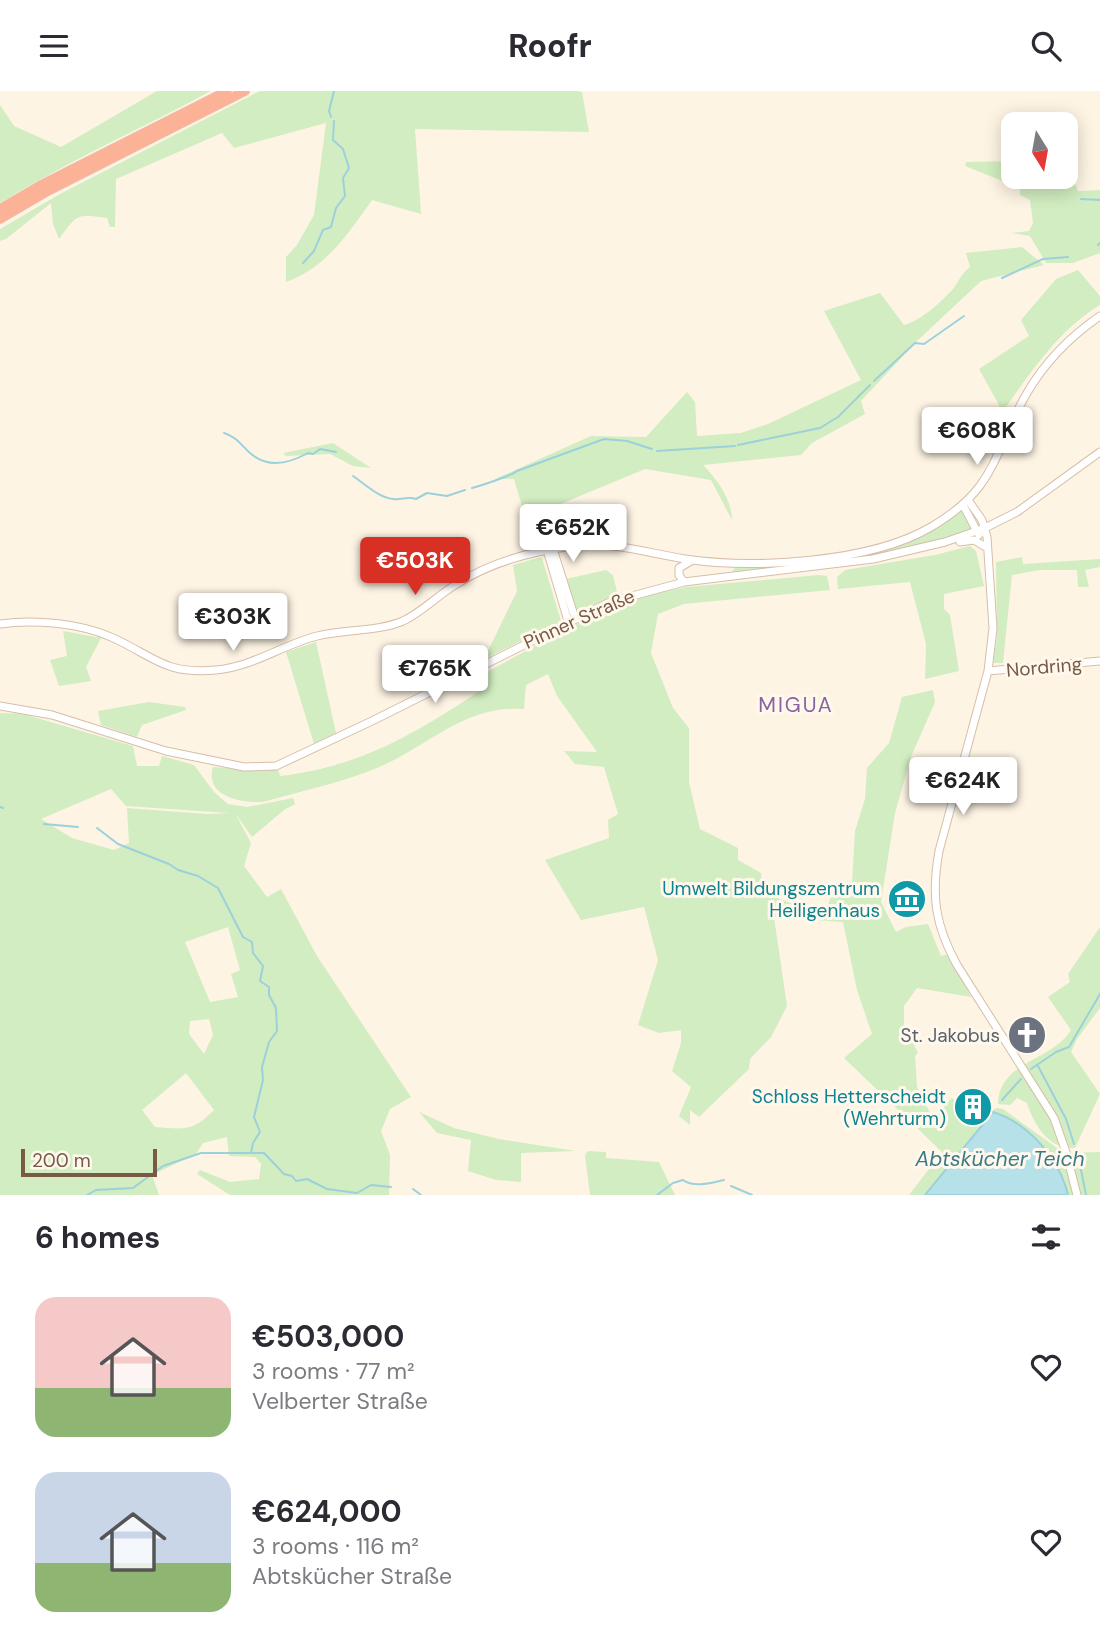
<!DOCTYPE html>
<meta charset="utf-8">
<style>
body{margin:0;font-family:"DM Sans",sans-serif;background:#f7f7f7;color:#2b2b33;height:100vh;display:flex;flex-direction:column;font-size:26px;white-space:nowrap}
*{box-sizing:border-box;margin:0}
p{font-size:23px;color:#7c7c81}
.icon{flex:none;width:38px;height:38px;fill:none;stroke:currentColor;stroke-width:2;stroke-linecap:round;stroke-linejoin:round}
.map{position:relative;height:1104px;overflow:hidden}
.sheet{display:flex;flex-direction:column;background:#fff;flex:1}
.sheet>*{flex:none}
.needle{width:46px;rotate:169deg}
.controls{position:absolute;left:1001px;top:21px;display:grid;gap:14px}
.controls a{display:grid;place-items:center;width:77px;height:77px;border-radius:14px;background:#fff;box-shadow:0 4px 18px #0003;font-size:35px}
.scale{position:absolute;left:21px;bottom:18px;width:136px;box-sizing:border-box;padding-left:7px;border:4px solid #795a47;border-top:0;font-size:19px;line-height:24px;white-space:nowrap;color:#795a47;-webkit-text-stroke:5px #fff8ec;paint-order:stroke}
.price{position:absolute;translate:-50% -60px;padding:0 16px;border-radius:7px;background:#fff;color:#222;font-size:23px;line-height:46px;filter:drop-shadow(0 2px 4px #0008)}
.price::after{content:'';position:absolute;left:50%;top:42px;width:21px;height:16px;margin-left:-10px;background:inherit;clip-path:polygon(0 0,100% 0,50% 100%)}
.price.current{background:#d93025;color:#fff}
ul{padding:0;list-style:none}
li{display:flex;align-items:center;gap:21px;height:175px;padding:0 35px}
li span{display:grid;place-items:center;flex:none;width:196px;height:140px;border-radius:21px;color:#555}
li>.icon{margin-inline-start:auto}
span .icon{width:84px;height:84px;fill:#fffc;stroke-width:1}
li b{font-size:30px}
h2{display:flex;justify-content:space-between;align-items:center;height:84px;padding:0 35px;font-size:30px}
header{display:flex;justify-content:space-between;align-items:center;height:91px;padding:0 35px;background:#fff;font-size:32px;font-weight:800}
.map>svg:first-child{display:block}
.green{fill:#d2edc1;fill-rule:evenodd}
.water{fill:#b7e1e9;stroke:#9cd1dc;stroke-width:2}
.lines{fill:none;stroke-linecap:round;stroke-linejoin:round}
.stream{stroke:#9cd1dc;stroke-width:2}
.secondary-casing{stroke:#d6bea9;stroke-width:9}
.highway-casing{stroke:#dcd4cf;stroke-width:10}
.secondary{stroke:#fff;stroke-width:7}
.highway{stroke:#fcb297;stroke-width:9}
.labels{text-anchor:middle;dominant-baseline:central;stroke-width:6;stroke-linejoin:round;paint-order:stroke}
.street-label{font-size:19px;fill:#795a47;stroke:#fff8ec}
.culture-label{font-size:19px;fill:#0d838f;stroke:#fff8ec;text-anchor:end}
.worship-label{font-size:19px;fill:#5b616d;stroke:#fff8ec;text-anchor:end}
.neighbourhood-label{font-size:21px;letter-spacing:2px;fill:#8a629d;stroke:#fff8ec}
.water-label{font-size:21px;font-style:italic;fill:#3c7987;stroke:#fff8ec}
</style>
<header><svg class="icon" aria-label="menu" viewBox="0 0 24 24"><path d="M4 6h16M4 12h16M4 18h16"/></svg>Roofr<svg class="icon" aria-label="search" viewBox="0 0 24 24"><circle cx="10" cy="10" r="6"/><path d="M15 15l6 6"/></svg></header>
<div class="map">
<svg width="1100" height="1104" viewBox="0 0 1100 1104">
<rect width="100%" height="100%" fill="#fef4e4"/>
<path class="green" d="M157,0H211C141,38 67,70 0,112V14L14,35L61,56Z
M260,0H576L582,1L589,41L415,38L421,123L372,109C347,144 327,176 286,191V166L297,154L314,124L326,32L234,57L222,42L116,88L115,136H110L107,127C75,123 78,123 59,148L53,133L51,112L6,148L0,150V138L60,103Z
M1013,70V86H1066V71L1078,100L1100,99V162L1073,172H1046L1030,145L1011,142L1029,140L1033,132L1030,109L1020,104V97L965,75L966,71Z
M1022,156L1044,174L981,190L917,250L861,310L865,323L812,352L801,364L703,374C717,388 732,409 732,429L711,389L645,378L551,417L541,424L536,433L528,435L514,388H495L591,345L646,346L687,301L695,311L697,345L741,342L768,333L861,289L824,220L880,202L904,234C922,229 940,212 953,198C959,190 961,183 970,176L966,162Z
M1078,179L1100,205V214C1060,238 1033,278 1006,316L998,323L999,314L979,278L1029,245L1021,229L1056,188Z
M333,352L371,377L353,375L330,363L286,365L283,362Z
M961,419L973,437C915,468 798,475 732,481L736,475L782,474L897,454Z
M970,455L976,460L984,495L944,503V518L950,524L959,580L925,588L926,553L910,491L838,498L837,486L845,479L935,464Z
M1022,466L1023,473L1100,468V476L1085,479L1089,496H1078L1077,479H1040L1012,484L1003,572H993L997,546L996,471Z
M538,467H542L561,530L484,568L517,500L513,474Z
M606,479L613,484L618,505L578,522L566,488Z
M819,484L827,485L830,499L684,513L658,523L651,562L673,617L689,637V691L700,738L738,757V769L761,782L764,802L817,822H825L836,791L847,797L852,792L855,740L865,708L867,677L889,652L902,606L933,599L935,611L911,666L895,722L881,811L896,841L906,836L928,833L941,865L948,863L971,906L917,897L904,915V934L918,962L915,965L917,996L933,1028L952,1007L975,1028L997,1017L1003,1018L1064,1062L1100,1061V1104H1068L1064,1087L1015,1032L994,1021L925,1104H909L942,1061L844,967L872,943L857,899L843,831L774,826L787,915L771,946L750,968L749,978L699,1026L690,1019V1034L679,1025L691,996L672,980L681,952V939L659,942L638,934L658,869L644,816L581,829L545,769L609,747L608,729L618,723L604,676L575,673L564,660L597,661L557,605L548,583L526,594L524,618C463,614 430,655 377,677C341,692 301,700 263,711C242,712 204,706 213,676L262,680L278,678L280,685C360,676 414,643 480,600L453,594L474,588L566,538L612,516L648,504L686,496Z
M63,540L101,547L86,576L91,590L59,595L50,569L67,565Z
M316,551L336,642L314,653L286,561Z
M149,611L185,616L186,619L142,634L137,646L101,634L98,620Z
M0,622L23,623L133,655L137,675H159L162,665L194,674L214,701L228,713L247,716L293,707L295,713L284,719L252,746L235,722L251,752L244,775L267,806L281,798L317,865L411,1006L390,1018L381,1040L390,1064L389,1104H230L197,1083L200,1079L230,1091L259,1088L261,1073L255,1066L229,1065L227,1046L203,1052L196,1063L152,1084L159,1104H0ZM111,698L126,715L229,722L207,723L127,717L129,752L114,759L72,747L41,728ZM228,836L240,879L231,883L238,906L210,911L185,851ZM209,928L213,944L204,963L189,943L190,930ZM186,982L214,1019C192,1041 185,1038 155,1036L142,1019Z
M1100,836V917L1077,948L1071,961L1100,1003L1075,1057C1049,1059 1034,1034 1027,1012L1017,1007L1010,1014L998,1013C999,970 1051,971 1071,939L1048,906L1070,891L1068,883Z
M419,1021L454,1037L499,1048L576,1060L521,1062V1091L496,1089L468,1080L471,1049L437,1042Z
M588,1060L606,1061V1067L659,1071L675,1104H590L585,1064Z"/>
<path class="water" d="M993,1021C1029,1032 1060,1069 1068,1104H925Z"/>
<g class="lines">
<path class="stream" d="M331,26L329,20L334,0
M1081,108L1100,109
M1098,154L1100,152
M303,172L314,160L323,139L331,136L336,117L345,105L343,87L349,77L343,58L333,49L334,30
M1002,187L1043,168L1068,166
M874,290L915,252L924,253L964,225
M224,342C237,346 241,354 250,362C268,378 290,372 308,362L313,363L320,358L336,361
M738,354L820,337L838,326L870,294
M657,360L735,355
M353,385C365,393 379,407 393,408C402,409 408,405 416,408L427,402L447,405L465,399
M472,397C480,395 513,384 517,380L604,348L627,350L652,358
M0,716L3,717
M44,733L78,736
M97,737L118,753L169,773L178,779L198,785L218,797L243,846L252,851L253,862L263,875L260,890L269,896V904L276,917L277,940L269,951L262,976L263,989L254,1026L260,1041L253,1052L251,1062
M1038,975L1066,1028L1074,1053
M1031,978L1056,961L1069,956L1100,903
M1002,1009L1021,988
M1078,1064L1086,1104
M731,1095L752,1104
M413,1098L421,1104
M87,1104L96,1099L133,1097L163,1075L201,1062H264L284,1083L292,1085L296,1090L307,1088L327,1098L357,1102L371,1094L391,1096
M657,1104L673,1092L683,1089C694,1097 711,1092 724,1089"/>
<defs>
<path id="secondary" d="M968,409L982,429L987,446L993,537L988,580L939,760C931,805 935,834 957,874L1054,1027L1066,1061L1077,1104
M963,414L979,444
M960,451L974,449L984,455
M553,458L575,527
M547,459L568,530
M684,491L679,484V477L691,470
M0,533C34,528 79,532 111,546C154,565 164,584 216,579C252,576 282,554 317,545C344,538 377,541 403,530C422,521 437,505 455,494C489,472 532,460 573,455C611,450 648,462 685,468C753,478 870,472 931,436C999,396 992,362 1027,302C1045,271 1071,245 1100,225
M988,580L1100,570
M0,615L52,624L166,660L244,676L276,675L372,630L610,511L684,491L873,468L945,451L985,437L1017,421L1100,361"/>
<path id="highway" d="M0,118L41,94L227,0
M0,128L46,101L245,0"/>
</defs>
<use href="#secondary" class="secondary-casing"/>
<use href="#highway" class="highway-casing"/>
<use href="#secondary" class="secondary"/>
<use href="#highway" class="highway"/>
</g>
<defs>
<symbol id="museum-disc" viewBox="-11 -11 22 22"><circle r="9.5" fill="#0f9aa8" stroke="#fff8ec"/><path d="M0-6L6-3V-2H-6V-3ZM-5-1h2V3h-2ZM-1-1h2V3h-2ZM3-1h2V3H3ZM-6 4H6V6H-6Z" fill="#fff"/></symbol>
<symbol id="church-disc" viewBox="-11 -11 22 22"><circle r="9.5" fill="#6b7280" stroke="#fff8ec"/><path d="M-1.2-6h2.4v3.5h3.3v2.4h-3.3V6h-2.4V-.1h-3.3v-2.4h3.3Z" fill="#fff"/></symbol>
<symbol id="building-disc" viewBox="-11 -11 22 22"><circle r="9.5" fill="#0f9aa8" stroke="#fff8ec"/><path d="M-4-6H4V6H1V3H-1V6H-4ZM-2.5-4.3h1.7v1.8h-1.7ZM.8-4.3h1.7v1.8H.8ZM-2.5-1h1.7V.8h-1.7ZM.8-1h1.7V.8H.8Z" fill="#fff"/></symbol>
</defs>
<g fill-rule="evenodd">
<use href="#museum-disc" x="885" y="786" width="44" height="44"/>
<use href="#church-disc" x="1005" y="922" width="44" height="44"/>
<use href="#building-disc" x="951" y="994" width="44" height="44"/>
</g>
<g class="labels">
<g class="street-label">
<text transform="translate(579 528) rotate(-24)">Pinner Straße</text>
<text transform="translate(1044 576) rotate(-5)">Nordring</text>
</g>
<g class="culture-label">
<text x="880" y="797">Umwelt Bildungszentrum<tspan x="880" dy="22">Heiligenhaus</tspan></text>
<text x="946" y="1005">Schloss Hetterscheidt<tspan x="946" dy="22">(Wehrturm)</tspan></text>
</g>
<g class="worship-label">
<text x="1000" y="944">St. Jakobus</text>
</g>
<g class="neighbourhood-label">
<text x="796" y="614">MIGUA</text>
</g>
<g class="water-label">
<text x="1000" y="1068">Abtskücher Teich</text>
</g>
</g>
</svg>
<div class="controls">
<a><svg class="needle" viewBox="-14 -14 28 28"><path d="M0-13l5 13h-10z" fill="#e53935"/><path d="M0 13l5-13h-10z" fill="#7c7c81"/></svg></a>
</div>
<div class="scale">200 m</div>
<b class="price" style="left:977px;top:376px">€608K</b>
<b class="price" style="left:573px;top:473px">€652K</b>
<b class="price current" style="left:415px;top:506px">€503K</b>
<b class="price" style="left:233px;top:562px">€303K</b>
<b class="price" style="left:435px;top:614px">€765K</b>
<b class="price" style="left:963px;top:726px">€624K</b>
</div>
<section class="sheet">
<h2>6 homes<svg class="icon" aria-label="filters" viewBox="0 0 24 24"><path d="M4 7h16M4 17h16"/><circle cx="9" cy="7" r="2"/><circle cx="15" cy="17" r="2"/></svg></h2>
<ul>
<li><span style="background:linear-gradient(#f6c9c9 65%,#8fb573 0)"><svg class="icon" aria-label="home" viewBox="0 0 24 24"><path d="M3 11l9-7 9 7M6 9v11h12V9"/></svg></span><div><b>€503,000</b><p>3 rooms · 77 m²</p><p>Velberter Straße</p></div><svg class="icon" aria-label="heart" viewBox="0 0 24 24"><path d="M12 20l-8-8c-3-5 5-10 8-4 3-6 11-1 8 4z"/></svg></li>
<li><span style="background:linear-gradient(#c9d6e8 65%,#8fb573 0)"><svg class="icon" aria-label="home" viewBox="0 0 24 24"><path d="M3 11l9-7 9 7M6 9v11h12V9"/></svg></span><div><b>€624,000</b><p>3 rooms · 116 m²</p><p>Abtskücher Straße</p></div><svg class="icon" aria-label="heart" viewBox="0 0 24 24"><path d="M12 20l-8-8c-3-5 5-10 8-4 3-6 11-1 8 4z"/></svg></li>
</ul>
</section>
